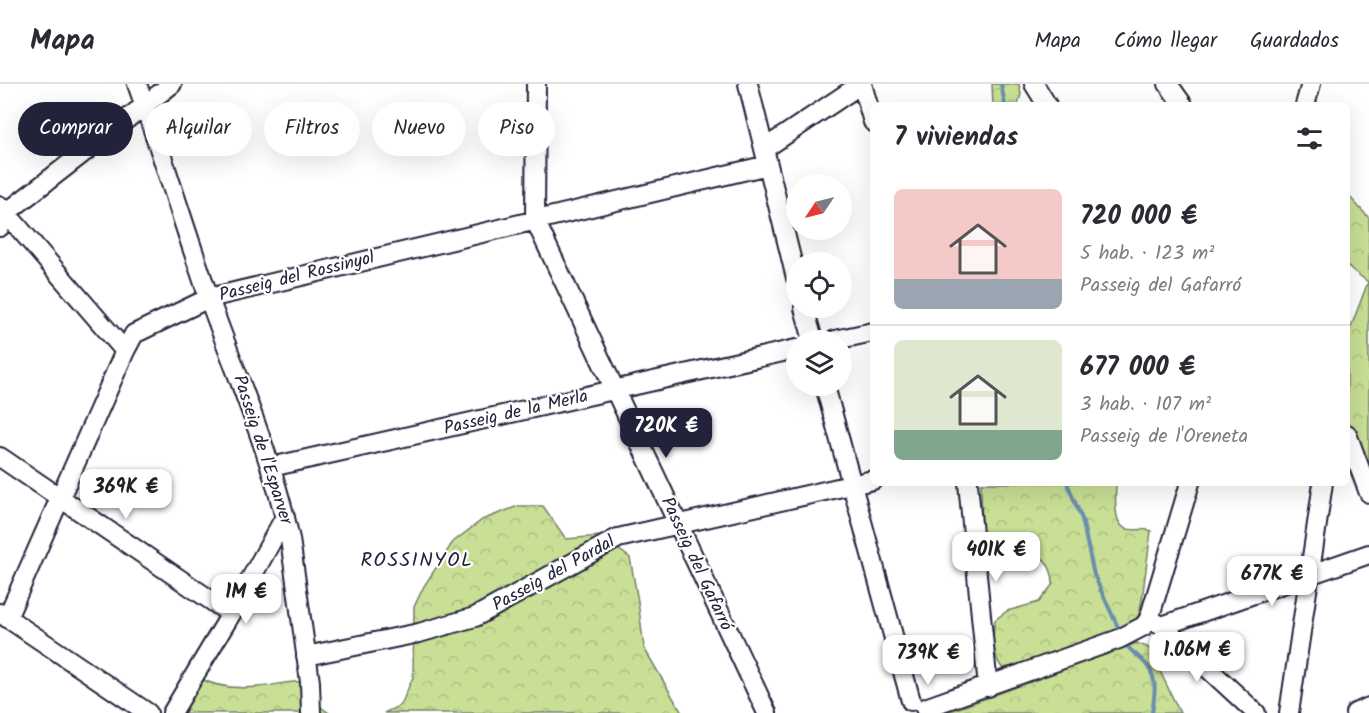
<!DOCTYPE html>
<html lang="es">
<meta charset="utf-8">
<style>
body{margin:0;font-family:Kalam,sans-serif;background:#f7f7f7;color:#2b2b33;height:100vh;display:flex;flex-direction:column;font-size:22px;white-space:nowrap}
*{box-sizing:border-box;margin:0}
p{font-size:20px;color:#7c7c81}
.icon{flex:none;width:33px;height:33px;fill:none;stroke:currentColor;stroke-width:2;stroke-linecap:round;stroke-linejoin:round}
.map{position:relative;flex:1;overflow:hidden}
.sheet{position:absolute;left:870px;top:18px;width:480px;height:384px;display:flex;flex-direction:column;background:#fff;border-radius:9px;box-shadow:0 6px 24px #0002}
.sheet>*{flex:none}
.hud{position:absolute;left:18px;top:18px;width:570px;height:54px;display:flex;gap:12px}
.needle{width:39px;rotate:235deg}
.tools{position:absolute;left:786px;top:90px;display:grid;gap:12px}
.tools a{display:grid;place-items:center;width:66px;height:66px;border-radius:50%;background:#fff;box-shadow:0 6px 24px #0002;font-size:30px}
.price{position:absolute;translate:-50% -51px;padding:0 14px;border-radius:12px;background:#fff;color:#222;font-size:20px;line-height:39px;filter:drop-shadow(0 2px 3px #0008)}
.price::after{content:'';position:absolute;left:50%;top:36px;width:18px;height:14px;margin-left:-9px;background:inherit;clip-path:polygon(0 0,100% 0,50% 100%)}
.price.selected{background:#22223b;color:#fff}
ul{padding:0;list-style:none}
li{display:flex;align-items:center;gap:18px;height:150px;padding:0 24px}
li+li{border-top:2px solid #e1e1e2}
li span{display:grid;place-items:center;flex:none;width:168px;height:120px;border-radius:9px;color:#555}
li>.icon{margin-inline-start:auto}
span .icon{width:72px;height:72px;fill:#fffc;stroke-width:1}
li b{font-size:26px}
h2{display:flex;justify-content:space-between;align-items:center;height:72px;padding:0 24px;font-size:26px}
.chip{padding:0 21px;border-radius:27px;background:#fff;box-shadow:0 6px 24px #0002;font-size:21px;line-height:54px}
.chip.selected{background:#22223b;color:#fff}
header{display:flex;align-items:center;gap:36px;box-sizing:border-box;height:84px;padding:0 30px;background:#fff;border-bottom:2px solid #e1e1e2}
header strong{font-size:28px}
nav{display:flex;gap:33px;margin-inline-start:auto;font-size:21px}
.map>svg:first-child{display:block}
.forest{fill:url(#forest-crowns);stroke:#758068;stroke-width:1.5}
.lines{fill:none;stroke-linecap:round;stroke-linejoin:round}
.stream{stroke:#6a8fae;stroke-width:4}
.minor-casing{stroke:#22223b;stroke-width:22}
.minor{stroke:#fff;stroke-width:18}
.labels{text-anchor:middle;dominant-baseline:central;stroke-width:4.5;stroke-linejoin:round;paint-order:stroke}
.street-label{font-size:18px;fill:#22223b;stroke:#fff}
.neighbourhood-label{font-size:20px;letter-spacing:1.5px;fill:#22223b;stroke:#fff}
</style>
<header>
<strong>Mapa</strong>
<nav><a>Mapa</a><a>Cómo llegar</a><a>Guardados</a></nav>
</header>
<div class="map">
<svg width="1369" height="629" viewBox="0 0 1369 629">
<defs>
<pattern id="forest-crowns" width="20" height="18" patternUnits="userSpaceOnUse" patternTransform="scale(1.5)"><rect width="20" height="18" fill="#c8df95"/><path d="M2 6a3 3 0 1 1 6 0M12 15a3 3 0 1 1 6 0" fill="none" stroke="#acbf81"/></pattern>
</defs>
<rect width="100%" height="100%" fill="#fff"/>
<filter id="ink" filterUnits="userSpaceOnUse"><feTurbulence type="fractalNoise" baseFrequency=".0167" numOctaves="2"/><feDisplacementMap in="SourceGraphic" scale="12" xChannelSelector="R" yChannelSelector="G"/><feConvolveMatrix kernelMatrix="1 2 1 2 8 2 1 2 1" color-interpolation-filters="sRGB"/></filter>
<g filter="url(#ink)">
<path class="forest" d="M992,0H1019L1021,10L1018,21H993Z
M1347,110L1369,134V387L1363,369L1347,338V248H1349L1368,198L1347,182Z
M981,399H1116C1116,411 1112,441 1127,445C1135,447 1143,444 1151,447L1142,516L1138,533L1133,538L1103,551L1046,570L1032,577L1016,582L1002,584C992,570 992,552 995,536L1007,527L1039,518L1053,500C1053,492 1051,485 1046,478C1029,456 1008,481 988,475L982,451Z
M518,422H543L566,455L601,452L630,474L638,517L644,564L682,629H384L401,621L413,593L414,523L424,502L453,458L482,436Z
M1137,559L1149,564L1180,629H945Z
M198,593C216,604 237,605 258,603C276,602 292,595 310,598V615L329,629H172Z"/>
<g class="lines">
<path class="stream" d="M1001,0L1005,21
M1067,399L1082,435L1094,491L1121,550
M1125,559C1130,567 1136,570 1142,576C1159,591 1155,609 1152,629"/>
<defs>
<path id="minor" d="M137,0C163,72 185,145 210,217C238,295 272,373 290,455L310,598L311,629
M536,0L535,136L767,629
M748,0L796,194
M862,0L873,38
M1034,0L1047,21
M1168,0L1183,21
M1305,21L1311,0
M764,65L861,0
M0,122L125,267
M0,143L6,129L172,0
M804,224L813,256
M835,256L873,248
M825,302L911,617
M1347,350L1369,409
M0,373L231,530
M271,383L796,265
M968,399L988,603
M0,529L148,629
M7,534L125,267L134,250L209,214L768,81
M1153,537L1162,542L1256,629
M1162,542L1369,470
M306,572L419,549L475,533L618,454L873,396
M925,624L1119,555L1144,542L1149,535L1190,399
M172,629L231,530L285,433
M1289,629L1323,399
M1355,629L1369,623"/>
</defs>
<use href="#minor" class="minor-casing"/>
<use href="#minor" class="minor"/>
</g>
</g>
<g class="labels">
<g class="street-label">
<text transform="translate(297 193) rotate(-14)">Passeig del Rossinyol</text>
<text transform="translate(516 329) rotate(-13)">Passeig de la Merla</text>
<text transform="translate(262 366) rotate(72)">Passeig de l'Esparver</text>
<text transform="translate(696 480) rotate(65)">Passeig del Gafarró</text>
<text transform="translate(554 490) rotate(-29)">Passeig del Pardal</text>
</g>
<g class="neighbourhood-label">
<text x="417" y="477">ROSSINYOL</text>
</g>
</g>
</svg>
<div class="tools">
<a><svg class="needle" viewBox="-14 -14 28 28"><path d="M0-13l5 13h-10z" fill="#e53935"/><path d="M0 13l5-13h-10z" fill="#7c7c81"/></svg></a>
<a><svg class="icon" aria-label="locate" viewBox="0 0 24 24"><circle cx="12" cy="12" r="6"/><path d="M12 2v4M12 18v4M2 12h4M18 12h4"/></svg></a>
<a><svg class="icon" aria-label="layers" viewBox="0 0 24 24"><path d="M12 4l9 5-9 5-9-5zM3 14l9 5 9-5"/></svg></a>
</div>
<b class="price selected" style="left:666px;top:375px">720K €</b>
<b class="price" style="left:126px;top:436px">369K €</b>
<b class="price" style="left:996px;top:499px">401K €</b>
<b class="price" style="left:1272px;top:523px">677K €</b>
<b class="price" style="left:246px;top:541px">1M €</b>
<b class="price" style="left:1197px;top:599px">1.06M €</b>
<b class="price" style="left:928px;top:602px">739K €</b>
<div class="hud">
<a class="chip selected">Comprar</a>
<a class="chip">Alquilar</a>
<a class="chip">Filtros</a>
<a class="chip">Nuevo</a>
<a class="chip">Piso</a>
</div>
<section class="sheet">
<h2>7 viviendas<svg class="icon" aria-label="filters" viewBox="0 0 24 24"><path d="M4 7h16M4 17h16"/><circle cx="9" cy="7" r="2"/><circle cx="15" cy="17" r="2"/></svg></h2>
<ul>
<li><span style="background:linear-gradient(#f6c9c9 75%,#9aa5b1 0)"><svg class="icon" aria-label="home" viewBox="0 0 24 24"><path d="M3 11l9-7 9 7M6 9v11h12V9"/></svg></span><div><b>720 000 €</b><p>5 hab. · 123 m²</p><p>Passeig del Gafarró</p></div></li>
<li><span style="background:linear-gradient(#dfe7d0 75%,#7fa58c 0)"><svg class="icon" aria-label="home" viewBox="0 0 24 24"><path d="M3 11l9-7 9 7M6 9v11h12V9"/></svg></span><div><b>677 000 €</b><p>3 hab. · 107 m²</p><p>Passeig de l'Oreneta</p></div></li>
</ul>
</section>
</div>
